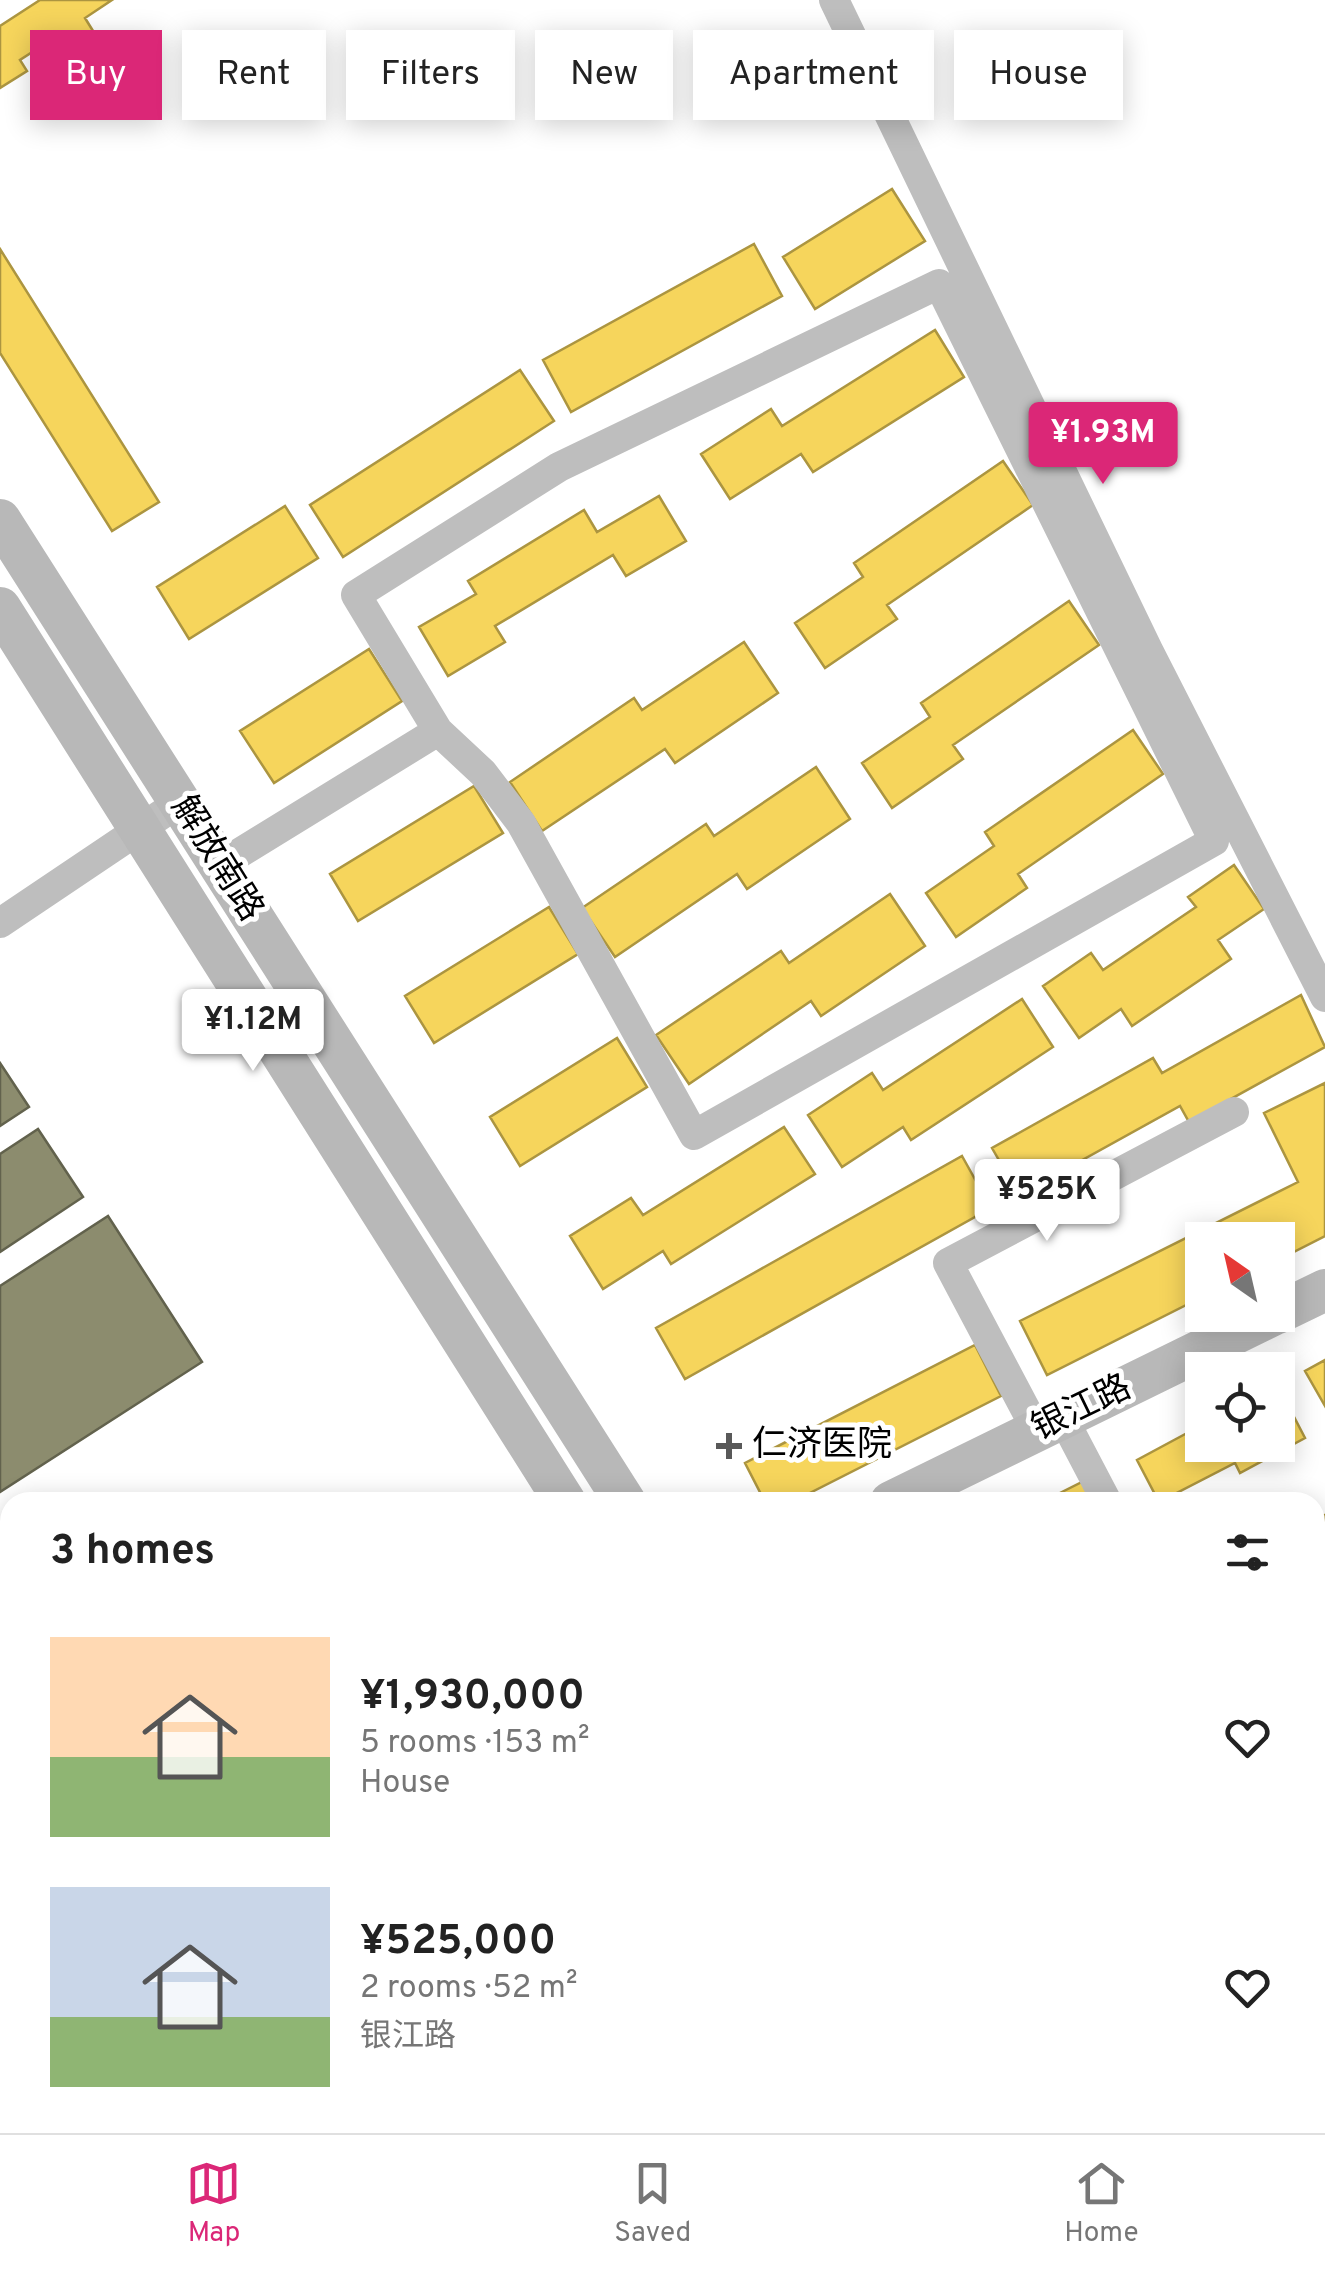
<!DOCTYPE html>
<meta charset="utf-8">
<style>
body{margin:0;font-family:Overpass,"Noto Sans SC",sans-serif;background:#f2f2f2;color:#222;height:100vh;display:flex;flex-direction:column;font-size:38px;white-space:nowrap}
*{box-sizing:border-box;margin:0}
p{font-size:32px;color:#767676}
.icon{flex:none;width:55px;height:55px;fill:none;stroke:currentColor;stroke-width:2;stroke-linecap:round;stroke-linejoin:round}
.map{position:relative;flex:1;overflow:hidden}
.panel{position:absolute;left:0px;top:1492px;width:1325px;height:642px;display:flex;flex-direction:column;background:#fff;border-radius:30px 30px 0 0;box-shadow:0 5px 25px #0003}
.panel>*{flex:none}
.guide{position:absolute;left:30px;top:30px;width:1265px;height:90px;display:flex;gap:20px}
.needle{width:65px;rotate:326deg}
.controls{position:absolute;left:1185px;top:1222px;display:grid;gap:20px}
.controls a{display:grid;place-items:center;width:110px;height:110px;border-radius:0px;background:#fff;box-shadow:0 5px 25px #0003;font-size:50px}
.price{position:absolute;translate:-50% -85px;padding:0 22px;border-radius:10px;background:#fff;color:#222;font-size:32px;line-height:65px;filter:drop-shadow(0 2px 5px #0008)}
.price::after{content:'';position:absolute;left:50%;top:60px;width:30px;height:22px;margin-left:-15px;background:inherit;clip-path:polygon(0 0,100% 0,50% 100%)}
.price.on{background:#db2777;color:#fff}
ul{padding:0;list-style:none}
li{display:flex;align-items:center;gap:30px;height:250px;padding:0 50px}
li span{display:grid;place-items:center;flex:none;width:280px;height:200px;border-radius:0px;color:#555}
li>.icon{margin-inline-start:auto}
span .icon{width:120px;height:120px;fill:#fffc;stroke-width:1}
li b{font-size:42px}
h2{display:flex;justify-content:space-between;align-items:center;height:120px;padding:0 50px;font-size:42px}
.pill{padding:0 35px;border-radius:0px;background:#fff;box-shadow:0 5px 25px #0003;font-size:35px;line-height:90px}
.pill.on{background:#db2777;color:#fff}
.menu{display:flex;justify-content:space-around;align-items:center;height:140px;border-top:2px solid #e0e0e0;background:#fff;font-size:28px;color:#767676}
.menu a{display:grid;justify-items:center;gap:5px}
.menu .on{color:#db2777}
.map>svg:first-child{display:block}
.homes{fill:#f6d55c;stroke:#ac9540;stroke-width:2.5}
.industry{fill:#8c8c6e;stroke:#62624d;stroke-width:2.5}
.building{fill:#dfdfdf;stroke:#c7c7c7;stroke-width:2.5}
.lines{fill:none;stroke-linecap:round;stroke-linejoin:round}
.street{stroke:#bebebe;stroke-width:30}
.secondary{stroke:#b8b8b8;stroke-width:42}
.poi-dot{fill:#595959;stroke:#fff;stroke-width:4}
.labels{text-anchor:middle;dominant-baseline:central;stroke-width:10;stroke-linejoin:round;paint-order:stroke}
.street-label{font-size:35px;fill:#000;stroke:#fff}
.poi-label{font-size:35px;fill:#000;stroke:#fff;text-anchor:start}
</style>
<div class="map">
<svg width="1325" height="2133" viewBox="0 0 1325 2133">
<rect width="100%" height="100%" fill="#fff"/>
<path class="homes" d="M40,0H112L85,18L98,39L65,61L51,40L20,60L27,71L0,88V26Z
M892,189L925,241L815,309L783,257Z
M754,244L782,296L571,412L543,360Z
M0,249L159,502L112,531L0,353Z
M935,330L964,377L813,472L801,454L730,499L701,454L771,409L782,426Z
M520,370L554,421L343,557L310,505Z
M1003,461L1033,505L887,605L897,619L825,668L795,623L863,577L854,563Z
M659,496L686,541L626,576L613,555L495,626L505,642L448,676L419,627L476,594L468,581L584,510L597,532Z
M285,506L318,558L189,639L157,587Z
M1069,601L1099,645L953,745L963,759L892,808L862,763L930,717L921,703Z
M744,642L778,693L675,763L665,749L542,831L510,782L634,698L642,710Z
M369,649L402,701L274,783L240,731Z
M1133,730L1163,774L1018,874L1027,888L956,937L926,893L994,846L985,832Z
M816,767L850,819L747,889L737,874L615,957L582,908L706,824L714,836Z
M474,786L503,833L358,921L330,874Z
M1234,865L1264,909L1218,940L1231,959L1132,1026L1121,1009L1079,1038L1043,986L1091,953L1103,970L1196,907L1188,897Z
M890,894L925,946L821,1016L811,1001L689,1084L656,1035L781,951L789,963Z
M549,907L578,954L434,1043L405,996Z
M1301,995L1325,1047L1189,1122L1180,1106L1019,1195L992,1148L1153,1058L1162,1073Z
M1022,999L1053,1047L911,1140L903,1127L842,1167L808,1115L872,1073L883,1090Z
M617,1038L647,1087L520,1166L490,1117Z
M1325,1083V1236L1278,1260V1240H1202V1297L1047,1375L1020,1321L1298,1182L1264,1113Z
M784,1127L815,1174L671,1264L663,1251L603,1289L570,1236L631,1198L643,1215Z
M962,1156L991,1208L685,1379L656,1328Z
M975,1345L1001,1396L792,1502H765L745,1463Z
M1325,1360V1406L1305,1371Z
M1278,1386L1305,1438L1240,1473L1235,1463L1159,1502L1137,1460L1202,1425V1445H1278Z
M1090,1478L1102,1502H1042Z
M1325,1515V1582L1315,1587V1520Z
M1325,1657V1733L1315,1738V1662Z
M713,2125H808L809,2128L800,2133H718Z"/>
<path class="industry" d="M0,1063L29,1107L0,1126Z
M38,1129L83,1197L0,1252V1154Z
M108,1216L202,1362L0,1492V1286Z"/>
<path class="building" d="M1325,1826V1920L1315,1925V1831Z
M1325,2036V2082L1315,2062V2041Z"/>
<g class="lines">
<path class="street" d="M834,0L1148,650L1325,997
M220,865L438,731L483,773L521,823L694,1135L1214,841L939,284L559,467L356,595L438,731
M0,923L180,802
M1063,1418L1107,1502
M1037,1431L948,1263L1234,1112
M1315,1651L1325,1646
M872,2133L887,2125"/>
<path class="secondary" d="M0,520L625,1502
M0,608L565,1502
M1278,1313L1325,1290
M891,1502L1273,1315
M955,2125L960,2133
M1018,2125L1023,2133
M9,2133L23,2125"/>
</g>
<path class="poi-dot" d="M724 1431h10v10h10v10h-10v10h-10v-10h-10v-10h10z"/>
<g class="labels">
<g class="street-label">
<text transform="translate(216 859) rotate(58)">解放南路</text>
<text transform="translate(1082 1409) rotate(-26)">银江路</text>
</g>
<g class="poi-label">
<text x="752" y="1446">仁济医院</text>
</g>
</g>
</svg>
<div class="controls">
<a><svg class="needle" viewBox="-14 -14 28 28"><path d="M0-13l5 13h-10z" fill="#e53935"/><path d="M0 13l5-13h-10z" fill="#767676"/></svg></a>
<a><svg class="icon" aria-label="locate" viewBox="0 0 24 24"><circle cx="12" cy="12" r="6"/><path d="M12 2v4M12 18v4M2 12h4M18 12h4"/></svg></a>
</div>
<b class="price on" style="left:1103px;top:487px">¥1.93M</b>
<b class="price" style="left:253px;top:1074px">¥1.12M</b>
<b class="price" style="left:1047px;top:1244px">¥525K</b>
<div class="guide">
<a class="pill on">Buy</a>
<a class="pill">Rent</a>
<a class="pill">Filters</a>
<a class="pill">New</a>
<a class="pill">Apartment</a>
<a class="pill">House</a>
</div>
<section class="panel">
<h2>3 homes<svg class="icon" aria-label="filters" viewBox="0 0 24 24"><path d="M4 7h16M4 17h16"/><circle cx="9" cy="7" r="2"/><circle cx="15" cy="17" r="2"/></svg></h2>
<ul>
<li><span style="background:linear-gradient(#ffd9b3 60%,#8fb573 0)"><svg class="icon" aria-label="home" viewBox="0 0 24 24"><path d="M3 11l9-7 9 7M6 9v11h12V9"/></svg></span><div><b>¥1,930,000</b><p>5 rooms · 153 m²</p><p>House</p></div><svg class="icon" aria-label="heart" viewBox="0 0 24 24"><path d="M12 20l-8-8c-3-5 5-10 8-4 3-6 11-1 8 4z"/></svg></li>
<li><span style="background:linear-gradient(#c9d6e8 65%,#8fb573 0)"><svg class="icon" aria-label="home" viewBox="0 0 24 24"><path d="M3 11l9-7 9 7M6 9v11h12V9"/></svg></span><div><b>¥525,000</b><p>2 rooms · 52 m²</p><p>银江路</p></div><svg class="icon" aria-label="heart" viewBox="0 0 24 24"><path d="M12 20l-8-8c-3-5 5-10 8-4 3-6 11-1 8 4z"/></svg></li>
</ul>
</section>
</div>
<nav class="menu">
<a class="on"><svg class="icon" aria-label="map" viewBox="0 0 24 24"><path d="M3 6l6-2 6 2 6-2v14l-6 2-6-2-6 2zM9 4v14M15 6v14"/></svg>Map</a>
<a><svg class="icon" aria-label="saved" viewBox="0 0 24 24"><path d="M7 4h10v16l-5-4-5 4z"/></svg>Saved</a>
<a><svg class="icon" aria-label="home" viewBox="0 0 24 24"><path d="M3 11l9-7 9 7M6 9v11h12V9"/></svg>Home</a>
</nav>
